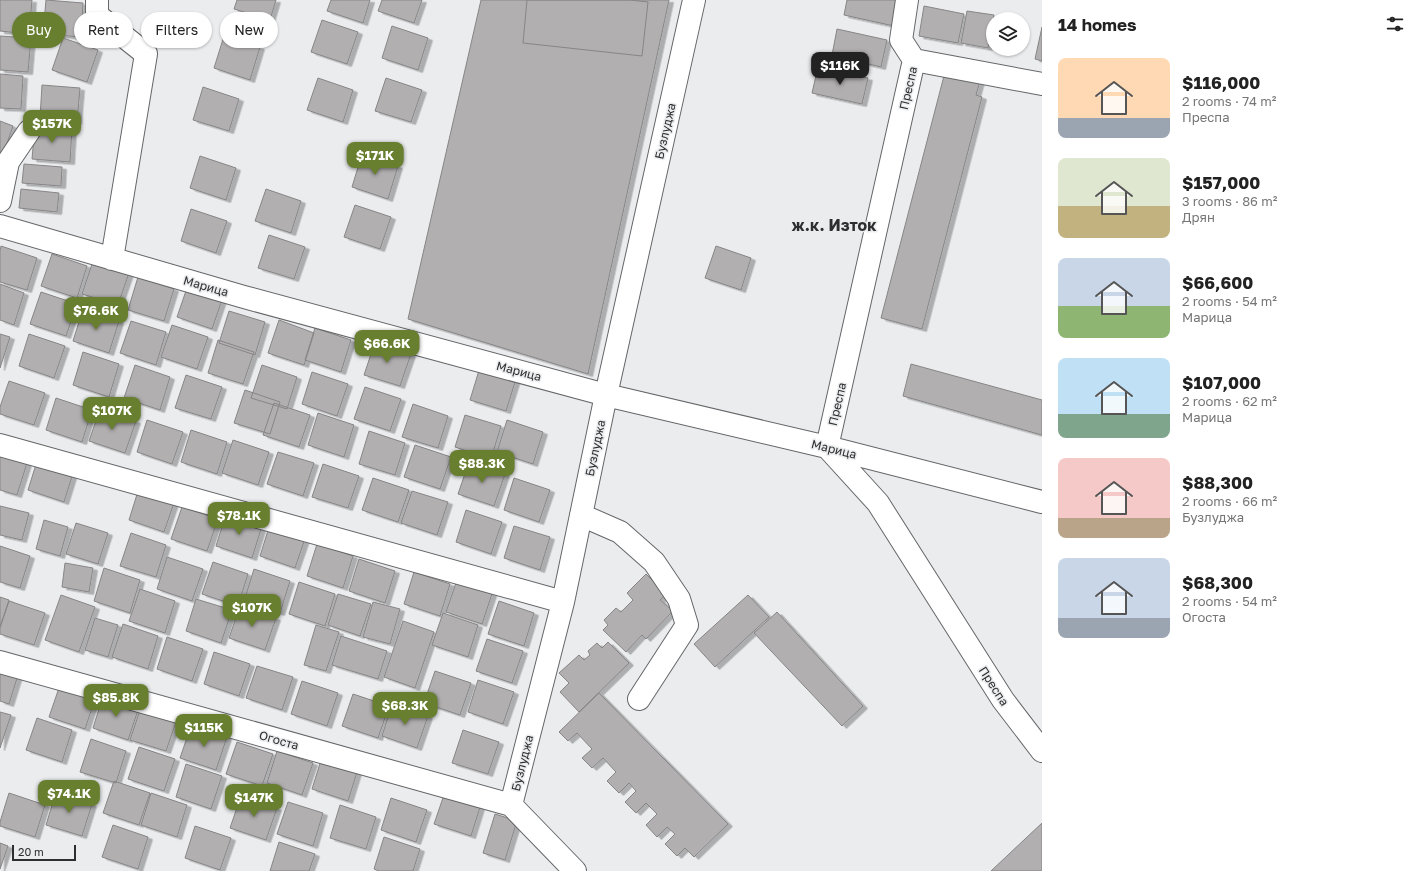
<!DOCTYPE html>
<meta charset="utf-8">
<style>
body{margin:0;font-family:"Golos Text",sans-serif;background:#f6f6f6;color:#222;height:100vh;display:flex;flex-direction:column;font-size:15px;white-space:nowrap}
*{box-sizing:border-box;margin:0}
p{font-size:13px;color:#767676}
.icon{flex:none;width:22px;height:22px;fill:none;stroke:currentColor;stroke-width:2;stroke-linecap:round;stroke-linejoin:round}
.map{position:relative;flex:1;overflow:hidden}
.drawer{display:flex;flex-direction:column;background:#fff;width:380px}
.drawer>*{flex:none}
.banner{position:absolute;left:12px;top:12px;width:380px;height:36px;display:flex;gap:8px}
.buttons{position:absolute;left:986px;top:12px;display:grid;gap:8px}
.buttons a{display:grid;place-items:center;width:44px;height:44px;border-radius:50%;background:#fff;box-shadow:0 1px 3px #0004;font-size:20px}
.scale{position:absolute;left:12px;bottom:10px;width:64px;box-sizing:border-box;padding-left:4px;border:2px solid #2d2e2e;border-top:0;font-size:11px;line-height:14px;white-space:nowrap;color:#2d2e2e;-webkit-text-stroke:3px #eaecee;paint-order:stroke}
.price{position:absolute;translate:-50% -34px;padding:0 9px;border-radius:8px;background:#697f30;color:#fff;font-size:13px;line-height:26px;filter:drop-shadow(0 1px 2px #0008)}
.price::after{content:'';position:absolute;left:50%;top:24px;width:12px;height:9px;margin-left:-6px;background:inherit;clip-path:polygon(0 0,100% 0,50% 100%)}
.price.on{background:#222;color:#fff}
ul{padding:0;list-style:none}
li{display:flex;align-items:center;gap:12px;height:100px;padding:0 16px}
li span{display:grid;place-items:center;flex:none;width:112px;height:80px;border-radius:8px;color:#555}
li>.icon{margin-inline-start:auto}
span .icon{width:48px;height:48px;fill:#fffc;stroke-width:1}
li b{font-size:17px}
h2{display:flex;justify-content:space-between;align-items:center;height:48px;padding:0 16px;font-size:17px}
.chip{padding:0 14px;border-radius:18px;background:#fff;box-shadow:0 1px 3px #0004;font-size:14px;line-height:36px}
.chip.on{background:#697f30;color:#fff}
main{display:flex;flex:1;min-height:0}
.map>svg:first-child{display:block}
.building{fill:#b2afb0;stroke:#878586;filter:url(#shadow)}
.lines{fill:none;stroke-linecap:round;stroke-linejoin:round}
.minor-casing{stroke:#646668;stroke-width:24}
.minor{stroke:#fff;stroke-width:22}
.labels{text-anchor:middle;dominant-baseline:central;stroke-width:3;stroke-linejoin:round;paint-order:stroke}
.street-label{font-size:12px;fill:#2d2e2e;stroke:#eaecee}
.district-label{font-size:16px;font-weight:bold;fill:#2d2e2e;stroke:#eaecee}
</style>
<main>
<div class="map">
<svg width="1042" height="871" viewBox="0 0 1042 871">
<defs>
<filter id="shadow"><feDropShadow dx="4.5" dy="2.5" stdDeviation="0" flood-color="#0004"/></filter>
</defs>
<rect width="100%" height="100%" fill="#eaecee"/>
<path class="building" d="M0,0H32L29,34L0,31Z
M46,0L83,3L81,37L43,34Z
M237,0H276L270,20L234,9Z
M331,0H370L363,23L327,11Z
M382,0H422L414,23L378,11Z
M481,0H669L588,374L408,319Z
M527,0H630L648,2L642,56L523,43Z
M847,0H900L894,26L844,15Z
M924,6L964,14L958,43L919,36Z
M967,11L994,15L988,48L961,43Z
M322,20L358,32L347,64L311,52Z
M392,26L428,38L418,70L382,58Z
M1042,27V61L1035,59Z
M837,29L887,40L881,67L832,55Z
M0,36L31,38L28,72L0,70Z
M224,36L260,47L250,80L214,68Z
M63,38L98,50L87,82L52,70Z
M818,67L868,78L862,104L812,93Z
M945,72L980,81L976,95L982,97L922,329L881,318Z
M0,74L23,76L21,109L0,108Z
M318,78L353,90L343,122L307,110Z
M386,78L422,90L411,122L375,111Z
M42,85L80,88L77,122L40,118Z
M203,87L239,99L229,131L193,120Z
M0,121L13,126L2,158L0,157Z
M35,125L72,128L70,162L32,159Z
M362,154L398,166L388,199L352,187Z
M200,156L236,168L226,200L190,188Z
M24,164L62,167L61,186L22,183Z
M21,189L59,193L57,212L19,208Z
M266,189L301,201L291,233L255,221Z
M355,205L391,217L380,249L344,237Z
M191,209L227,221L216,253L181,241Z
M269,235L305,247L294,279L258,268Z
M1,246L37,258L27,290L0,282V251Z
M716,246L751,258L741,290L705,278Z
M52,254L87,266L77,298L41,286Z
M93,261L129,273L118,305L82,294Z
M138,277L174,289L164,321L128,310Z
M0,284L24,293L14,325L0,320Z
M188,285L223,297L212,329L177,317Z
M41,292L77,304L66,336L30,324Z
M83,309L119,321L109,353L73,341Z
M229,311L265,322L255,355L219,343Z
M279,320L314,333L304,365L268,353Z
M131,321L166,332L156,365L120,353Z
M172,325L208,337L197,369L161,357Z
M315,328L351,340L341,372L305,360Z
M0,334L10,337L0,368Z
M29,334L65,346L54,378L19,366Z
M218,340L254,352L243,384L208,373Z
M375,342L411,354L400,386L364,375Z
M83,352L119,364L109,397L73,385Z
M911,364L1042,400V435L903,396Z
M135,365L170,377L160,410L124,398Z
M262,365L297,377L287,409L251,398Z
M480,367L516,379L506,411L470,400Z
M312,372L348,384L337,416L302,404Z
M186,375L222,387L211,419L175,408Z
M9,381L45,393L34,425L0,414V407Z
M365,387L401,399L390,431L354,419Z
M245,390L280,402L270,434L234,423Z
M56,398L92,410L82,442L46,430Z
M274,403L310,415L299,447L263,435Z
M413,404L448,416L438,448L402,437Z
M100,409L136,421L125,453L89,441Z
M318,413L354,425L344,457L308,445Z
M465,415L501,426L491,459L455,447Z
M147,420L183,432L172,464L137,452Z
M507,420L543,432L533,464L497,452Z
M191,430L227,442L217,474L181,462Z
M369,431L405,443L395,475L359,464Z
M233,440L269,452L258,485L222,473Z
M415,445L451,457L440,489L404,477Z
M278,452L314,463L303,496L267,484Z
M0,454L27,463L17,495L0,490Z
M38,458L74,470L64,502L28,490Z
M469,462L505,474L494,506L458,494Z
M323,464L359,476L348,508L312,497Z
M373,478L409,490L398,522L362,510Z
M514,478L550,490L539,522L504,510Z
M139,488L175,500L164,532L129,520Z
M412,491L448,502L437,535L401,523Z
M0,506L29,513L22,540L0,535Z
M182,507L218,519L207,551L171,539Z
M466,510L502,522L491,554L456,542Z
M226,514L262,526L252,558L216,546Z
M44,520L68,527L60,556L36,549Z
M76,523L108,533L98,564L66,554Z
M270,524L306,536L295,568L260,556Z
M514,526L550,537L540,570L504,558Z
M131,533L166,545L156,577L120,566Z
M317,544L353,556L343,588L307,576Z
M0,546L30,556L20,588L0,582Z
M167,557L203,569L192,601L157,589Z
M359,559L395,571L385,603L349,591Z
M213,562L248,574L238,606L202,594Z
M65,563L93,568L89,592L62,587Z
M104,568L140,580L130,613L94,601Z
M254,569L290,581L280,613L244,601Z
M414,572L450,584L440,616L404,604Z
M646,574L666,594L660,600L673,611L646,639L642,635L626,652L603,630L608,625L604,620L616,608L621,612L633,600L627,593Z
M457,580L493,591L482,624L446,612Z
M299,582L335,594L325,626L289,614Z
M140,589L175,601L165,633L129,621Z
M338,594L371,604L360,636L328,625Z
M61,595L95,607L79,652L45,640Z
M748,595L769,617L715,667L694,644Z
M0,597L9,600L0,627Z
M196,599L232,610L221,643L186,631Z
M9,601L45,613L34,645L0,634V628Z
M499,601L534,613L524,646L488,634Z
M373,602L400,609L390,644L363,637Z
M240,606L276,618L265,650L229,638Z
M777,612L863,706L842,726L754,633Z
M443,613L478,625L468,657L432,645Z
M95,618L118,625L108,657L85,650Z
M403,621L434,632L415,688L384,677Z
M123,624L158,636L148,669L112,657Z
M316,625L339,632L326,671L304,665Z
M341,636L387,651L378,679L332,665Z
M167,637L203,649L192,681L157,669Z
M487,639L523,651L512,683L476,671Z
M608,642L629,663L579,712L560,692L569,683L559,673L579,655L584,660L590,655L588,651L597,643L602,648Z
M214,652L250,664L239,696L204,684Z
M0,665L19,672L9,704L0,701Z
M257,666L293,677L282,710L246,698Z
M435,671L471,683L460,715L424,703Z
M478,680L514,692L503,724L468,712Z
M302,681L338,693L327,726L291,714Z
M60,685L96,696L85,729L49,717Z
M599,693L728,824L694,857L685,848L677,856L665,844L675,834L667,827L657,837L646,825L657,814L646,803L636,813L625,802L636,791L629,783L619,793L607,781L616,772L603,758L592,768L582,758L592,749L577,733L568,741L559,732Z
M353,694L389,706L378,738L342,726Z
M103,696L139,707L128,740L93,728Z
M392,704L428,716L417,748L382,736Z
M141,707L177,719L166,751L130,740Z
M0,712L11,715L0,748Z
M37,718L72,730L62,762L26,750Z
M191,726L227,737L216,770L180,758Z
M463,730L499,742L488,774L452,763Z
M91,739L126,751L116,783L80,772Z
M237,742L273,754L262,786L226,774Z
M139,747L175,759L164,791L128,779Z
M277,751L313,763L302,795L267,783Z
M322,757L358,769L348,801L312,789Z
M186,764L222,776L211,809L176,797Z
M114,781L150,793L139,825L103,813Z
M56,792L92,804L82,836L46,825Z
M445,792L481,804L471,836L434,824Z
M9,793L45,805L35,837L0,826V822Z
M151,793L187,805L177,837L141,825Z
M241,796L277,808L266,840L230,828Z
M391,798L427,810L416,842L381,830Z
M288,802L323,813L313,846L277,834Z
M340,805L376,817L366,849L330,838Z
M495,814L517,821L505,860L483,853Z
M1042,823V871H991Z
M113,825L148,837L138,869L102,857Z
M195,826L231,838L220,870L185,858Z
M384,837L420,849L413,871H379L374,869Z
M279,842L315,854L309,871H270Z
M0,843L8,846L0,869Z"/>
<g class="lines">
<defs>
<path id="minor" d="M97,0V15L146,54L112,259
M907,0L901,40L914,60L827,447L878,503L1003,700L1042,751
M914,60L1042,84
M0,201L8,162L29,131
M0,226L244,297L606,395L827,447L1042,502
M0,445L563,602
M581,515L620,532L654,562L679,599L687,625L639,699
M0,662L511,805
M511,805L563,602L606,395L694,0
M511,805L575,871"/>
</defs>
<use href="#minor" class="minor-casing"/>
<use href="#minor" class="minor"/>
</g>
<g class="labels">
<g class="street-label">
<text transform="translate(908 88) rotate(-77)">Преспа</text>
<text transform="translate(665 131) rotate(-77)">Бузлуджа</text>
<text transform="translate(206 286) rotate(16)">Марица</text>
<text transform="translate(519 371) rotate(15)">Марица</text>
<text transform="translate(837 404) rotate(-77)">Преспа</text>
<text transform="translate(595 448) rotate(-78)">Бузлуджа</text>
<text transform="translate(834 449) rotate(14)">Марица</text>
<text transform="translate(994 686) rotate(57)">Преспа</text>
<text transform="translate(279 740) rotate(16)">Огоста</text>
<text transform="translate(522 763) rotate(-76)">Бузлуджа</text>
</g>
<g class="district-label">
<text x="834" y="225">ж.к. Изток</text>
</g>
</g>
</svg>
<div class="buttons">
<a><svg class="icon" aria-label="layers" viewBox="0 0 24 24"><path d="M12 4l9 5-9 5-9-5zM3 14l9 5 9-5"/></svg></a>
</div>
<div class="scale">20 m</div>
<b class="price on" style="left:840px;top:86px">$116K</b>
<b class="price" style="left:52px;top:144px">$157K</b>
<b class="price" style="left:375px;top:176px">$171K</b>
<b class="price" style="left:96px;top:331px">$76.6K</b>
<b class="price" style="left:387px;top:364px">$66.6K</b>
<b class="price" style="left:112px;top:431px">$107K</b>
<b class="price" style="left:482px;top:484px">$88.3K</b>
<b class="price" style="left:239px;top:536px">$78.1K</b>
<b class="price" style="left:252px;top:628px">$107K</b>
<b class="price" style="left:116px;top:718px">$85.8K</b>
<b class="price" style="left:405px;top:726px">$68.3K</b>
<b class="price" style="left:204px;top:748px">$115K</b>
<b class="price" style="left:69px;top:814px">$74.1K</b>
<b class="price" style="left:254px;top:818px">$147K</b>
<div class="banner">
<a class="chip on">Buy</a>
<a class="chip">Rent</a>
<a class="chip">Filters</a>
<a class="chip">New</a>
</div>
</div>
<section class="drawer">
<h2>14 homes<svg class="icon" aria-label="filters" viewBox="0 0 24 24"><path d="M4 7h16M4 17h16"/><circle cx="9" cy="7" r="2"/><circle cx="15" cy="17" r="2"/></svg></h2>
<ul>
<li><span style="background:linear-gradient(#ffd9b3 75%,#9aa5b1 0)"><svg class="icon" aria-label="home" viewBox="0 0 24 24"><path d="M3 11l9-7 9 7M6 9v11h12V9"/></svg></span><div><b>$116,000</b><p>2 rooms · 74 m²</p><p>Преспа</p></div></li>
<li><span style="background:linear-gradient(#dfe7d0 60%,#c2b280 0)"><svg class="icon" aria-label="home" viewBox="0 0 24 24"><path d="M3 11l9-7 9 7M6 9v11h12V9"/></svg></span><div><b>$157,000</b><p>3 rooms · 86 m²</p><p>Дрян</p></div></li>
<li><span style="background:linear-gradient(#c9d6e8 60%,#8fb573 0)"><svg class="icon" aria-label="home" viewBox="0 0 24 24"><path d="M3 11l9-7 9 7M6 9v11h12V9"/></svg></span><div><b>$66,600</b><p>2 rooms · 54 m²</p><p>Марица</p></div></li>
<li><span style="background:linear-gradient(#bfe0f5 70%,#7fa58c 0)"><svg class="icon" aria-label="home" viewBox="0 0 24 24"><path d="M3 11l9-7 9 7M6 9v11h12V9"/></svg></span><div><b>$107,000</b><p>2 rooms · 62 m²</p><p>Марица</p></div></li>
<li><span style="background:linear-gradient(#f6c9c9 75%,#b9a48a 0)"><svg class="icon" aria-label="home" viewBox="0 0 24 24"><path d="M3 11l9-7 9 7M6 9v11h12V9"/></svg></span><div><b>$88,300</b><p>2 rooms · 66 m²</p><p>Бузлуджа</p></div></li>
<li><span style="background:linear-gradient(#c9d6e8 75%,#9aa5b1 0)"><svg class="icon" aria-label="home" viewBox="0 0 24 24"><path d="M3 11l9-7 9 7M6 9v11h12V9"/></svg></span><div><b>$68,300</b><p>2 rooms · 54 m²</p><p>Огоста</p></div></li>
</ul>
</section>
</main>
